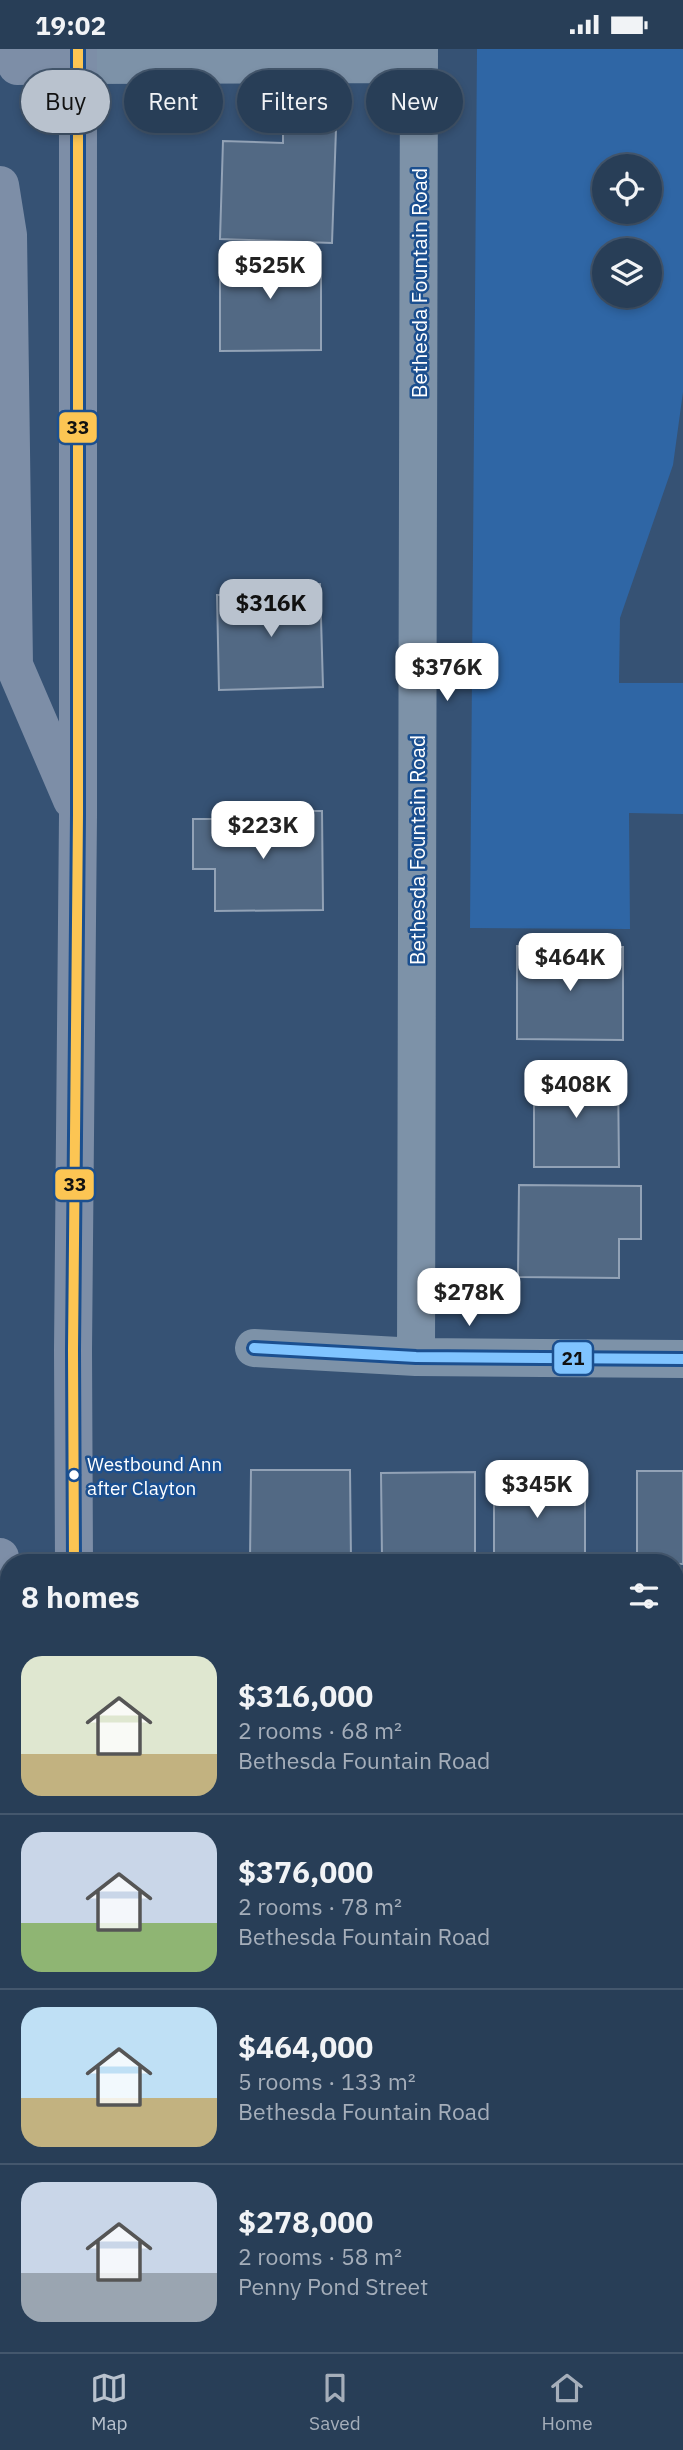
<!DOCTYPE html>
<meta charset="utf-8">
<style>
body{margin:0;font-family:"IBM Plex Sans",sans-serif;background:#344961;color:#f1f3f6;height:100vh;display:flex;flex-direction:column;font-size:26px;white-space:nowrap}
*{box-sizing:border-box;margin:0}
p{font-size:23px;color:#a5aeba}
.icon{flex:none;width:38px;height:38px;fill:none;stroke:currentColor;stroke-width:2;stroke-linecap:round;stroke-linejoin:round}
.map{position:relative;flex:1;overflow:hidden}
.side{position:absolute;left:0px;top:1505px;width:684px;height:798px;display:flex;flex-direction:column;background:#283e57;border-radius:28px 28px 0 0;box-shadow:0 4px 10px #0003,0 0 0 2px #44576d}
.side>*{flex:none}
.guide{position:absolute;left:21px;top:21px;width:642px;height:63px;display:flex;gap:14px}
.tools{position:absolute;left:592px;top:105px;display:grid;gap:14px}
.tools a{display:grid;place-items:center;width:70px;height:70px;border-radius:50%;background:#283e57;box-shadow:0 4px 10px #0003,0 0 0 2px #44576d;font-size:35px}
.price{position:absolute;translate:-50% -60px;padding:0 16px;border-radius:14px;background:#fff;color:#222;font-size:23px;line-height:46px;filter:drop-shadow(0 2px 4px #0008)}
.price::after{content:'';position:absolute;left:50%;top:42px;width:21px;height:16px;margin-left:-10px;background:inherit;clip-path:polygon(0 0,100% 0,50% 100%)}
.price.selected{background:#b9c2ce;color:#111}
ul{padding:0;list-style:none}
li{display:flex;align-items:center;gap:21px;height:175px;padding:0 21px}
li+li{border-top:2px solid #44576d}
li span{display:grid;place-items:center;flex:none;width:196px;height:140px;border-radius:21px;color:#555}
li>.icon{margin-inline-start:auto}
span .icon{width:84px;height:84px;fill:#fffc;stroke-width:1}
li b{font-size:30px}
h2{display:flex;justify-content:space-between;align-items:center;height:84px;padding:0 21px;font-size:30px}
.pill{padding:0 24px;border-radius:32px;background:#283e57;box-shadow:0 4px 10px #0003,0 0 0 2px #44576d;font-size:24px;line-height:63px}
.pill.selected{background:#b9c2ce;color:#111}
.status{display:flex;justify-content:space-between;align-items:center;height:49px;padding:0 35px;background:#283e57;direction:ltr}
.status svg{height:19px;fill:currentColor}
.tabs{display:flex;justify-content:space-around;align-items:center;height:98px;border-top:2px solid #44576d;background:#283e57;font-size:19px;color:#a5aeba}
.tabs a{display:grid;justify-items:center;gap:4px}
.tabs .selected{color:#b9c2ce}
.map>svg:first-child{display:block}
.green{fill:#2f66a5;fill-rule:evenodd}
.building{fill:#526984;stroke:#92a2b6;stroke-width:2}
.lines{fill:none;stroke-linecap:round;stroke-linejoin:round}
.minor{stroke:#7d92a8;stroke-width:38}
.major{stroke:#7d8ea7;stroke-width:38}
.bus-1-casing{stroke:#1b4f8f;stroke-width:16}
.bus-2-casing{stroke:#1b4f8f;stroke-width:16}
.bus-1{stroke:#80c4ff;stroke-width:10}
.bus-2{stroke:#fcc553;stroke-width:10}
.bus-dot{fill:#fff;stroke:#1b4f8f;stroke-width:2.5}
.labels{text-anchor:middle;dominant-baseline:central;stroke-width:5;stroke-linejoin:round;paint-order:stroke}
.bus-label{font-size:19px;fill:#fff;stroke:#1b4f8f;text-anchor:start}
.street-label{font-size:21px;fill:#fff;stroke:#1b4f8f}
.line-badge{stroke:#1b4f8f;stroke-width:2.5}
.pale-badge-label{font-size:19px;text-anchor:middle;font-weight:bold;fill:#111}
</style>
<div class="status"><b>19:02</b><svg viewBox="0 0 49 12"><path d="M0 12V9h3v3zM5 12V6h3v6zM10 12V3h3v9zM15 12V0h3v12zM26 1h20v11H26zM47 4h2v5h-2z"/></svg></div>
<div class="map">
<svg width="683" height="2303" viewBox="0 0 683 2303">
<rect width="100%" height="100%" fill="#365274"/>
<path class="green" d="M477,0H683V343L673,416L620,569L619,634H683V765L629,764L630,880L470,879ZM604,117H649V163H604ZM604,201H649V247H604Z"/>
<path class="building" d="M283,78L336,80L332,194L220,190L223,92L283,94Z
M321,203V301L220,302V204Z
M320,535L323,638L219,641L217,546L274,545L273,537Z
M269,762H322L323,861L215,862V820H193V770H269Z
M517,897L623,898V991L517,990Z
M534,1024H618L619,1118H534Z
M519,1136L641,1137V1190H619V1229L518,1228Z
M251,1421H350L351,1512H250Z
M494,1422H556V1447L585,1448V1514L494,1513Z
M637,1422H683V1515L637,1514Z
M475,1423V1508L382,1509L381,1424Z"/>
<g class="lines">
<path class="minor" d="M77,16L419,15
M254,1299L416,1308L683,1310
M416,1308L419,0
M676,1904L683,1905
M676,2208H683
M533,2303V2294"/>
<path class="major" d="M12,0L17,17L77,16
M0,136L8,186L14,616L72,751
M0,1508V1535
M74,1514L73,1301L78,766V0
M0,1720L4,1750L9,1760
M74,2303V2294"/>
<defs>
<path id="bus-1" d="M254,1299L416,1308L683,1310"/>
<path id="bus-2" d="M74,1514L73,1301L78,766V0"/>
</defs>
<use href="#bus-1" class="bus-1-casing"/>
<use href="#bus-2" class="bus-2-casing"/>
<use href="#bus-1" class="bus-1"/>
<use href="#bus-2" class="bus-2"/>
</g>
<circle class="bus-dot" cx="74" cy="1426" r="6"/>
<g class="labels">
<g class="bus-label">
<text x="87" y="1415">Westbound Ann<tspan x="87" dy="24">after Clayton</tspan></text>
</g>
<g class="street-label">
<text transform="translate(419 234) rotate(-90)">Bethesda Fountain Road</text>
<text transform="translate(417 801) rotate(-90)">Bethesda Fountain Road</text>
</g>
</g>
<g class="line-badge">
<rect x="58" y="362" width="40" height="33" rx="7" fill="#fcc553"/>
<rect x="54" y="1119" width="41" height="33" rx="7" fill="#fcc553"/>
<rect x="553" y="1292" width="40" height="34" rx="7" fill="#80c4ff"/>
</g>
<g class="pale-badge-label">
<text x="78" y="385">33</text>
<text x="75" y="1142">33</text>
<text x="573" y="1316">21</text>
</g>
</svg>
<div class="tools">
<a><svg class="icon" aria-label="locate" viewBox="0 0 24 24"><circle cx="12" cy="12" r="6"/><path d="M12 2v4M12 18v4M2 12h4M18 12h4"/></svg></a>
<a><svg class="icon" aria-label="layers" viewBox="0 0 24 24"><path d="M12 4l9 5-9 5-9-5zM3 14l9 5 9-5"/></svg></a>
</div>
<b class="price" style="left:270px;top:252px">$525K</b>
<b class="price selected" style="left:271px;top:590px">$316K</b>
<b class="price" style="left:447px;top:654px">$376K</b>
<b class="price" style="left:263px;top:812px">$223K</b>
<b class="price" style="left:570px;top:944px">$464K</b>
<b class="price" style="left:576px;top:1071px">$408K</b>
<b class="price" style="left:469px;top:1279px">$278K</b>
<b class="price" style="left:537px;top:1471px">$345K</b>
<div class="guide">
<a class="pill selected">Buy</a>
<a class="pill">Rent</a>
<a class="pill">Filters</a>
<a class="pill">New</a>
</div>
<section class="side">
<h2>8 homes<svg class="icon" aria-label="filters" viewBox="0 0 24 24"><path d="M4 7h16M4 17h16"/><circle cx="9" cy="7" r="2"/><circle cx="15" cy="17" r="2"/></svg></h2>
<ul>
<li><span style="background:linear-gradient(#dfe7d0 70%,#c2b280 0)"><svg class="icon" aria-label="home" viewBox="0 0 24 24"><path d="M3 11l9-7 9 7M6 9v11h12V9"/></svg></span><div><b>$316,000</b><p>2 rooms · 68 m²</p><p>Bethesda Fountain Road</p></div></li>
<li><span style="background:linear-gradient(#c9d6e8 65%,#8fb573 0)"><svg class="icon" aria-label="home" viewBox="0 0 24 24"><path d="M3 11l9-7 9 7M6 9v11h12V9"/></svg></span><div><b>$376,000</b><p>2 rooms · 78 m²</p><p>Bethesda Fountain Road</p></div></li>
<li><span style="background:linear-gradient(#bfe0f5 65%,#c2b280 0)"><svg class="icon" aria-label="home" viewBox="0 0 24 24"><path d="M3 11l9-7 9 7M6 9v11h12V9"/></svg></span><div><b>$464,000</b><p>5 rooms · 133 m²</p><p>Bethesda Fountain Road</p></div></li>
<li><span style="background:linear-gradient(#c9d6e8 65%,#9aa5b1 0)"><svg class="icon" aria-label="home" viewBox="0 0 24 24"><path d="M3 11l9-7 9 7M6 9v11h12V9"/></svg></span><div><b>$278,000</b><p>2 rooms · 58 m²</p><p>Penny Pond Street</p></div></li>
</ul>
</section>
</div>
<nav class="tabs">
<a class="selected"><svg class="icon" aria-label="map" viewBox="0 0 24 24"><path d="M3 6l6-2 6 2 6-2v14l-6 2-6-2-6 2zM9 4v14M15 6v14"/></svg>Map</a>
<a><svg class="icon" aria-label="saved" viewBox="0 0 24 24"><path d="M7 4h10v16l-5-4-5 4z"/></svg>Saved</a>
<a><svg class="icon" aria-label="home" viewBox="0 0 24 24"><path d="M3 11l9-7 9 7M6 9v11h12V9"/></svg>Home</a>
</nav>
